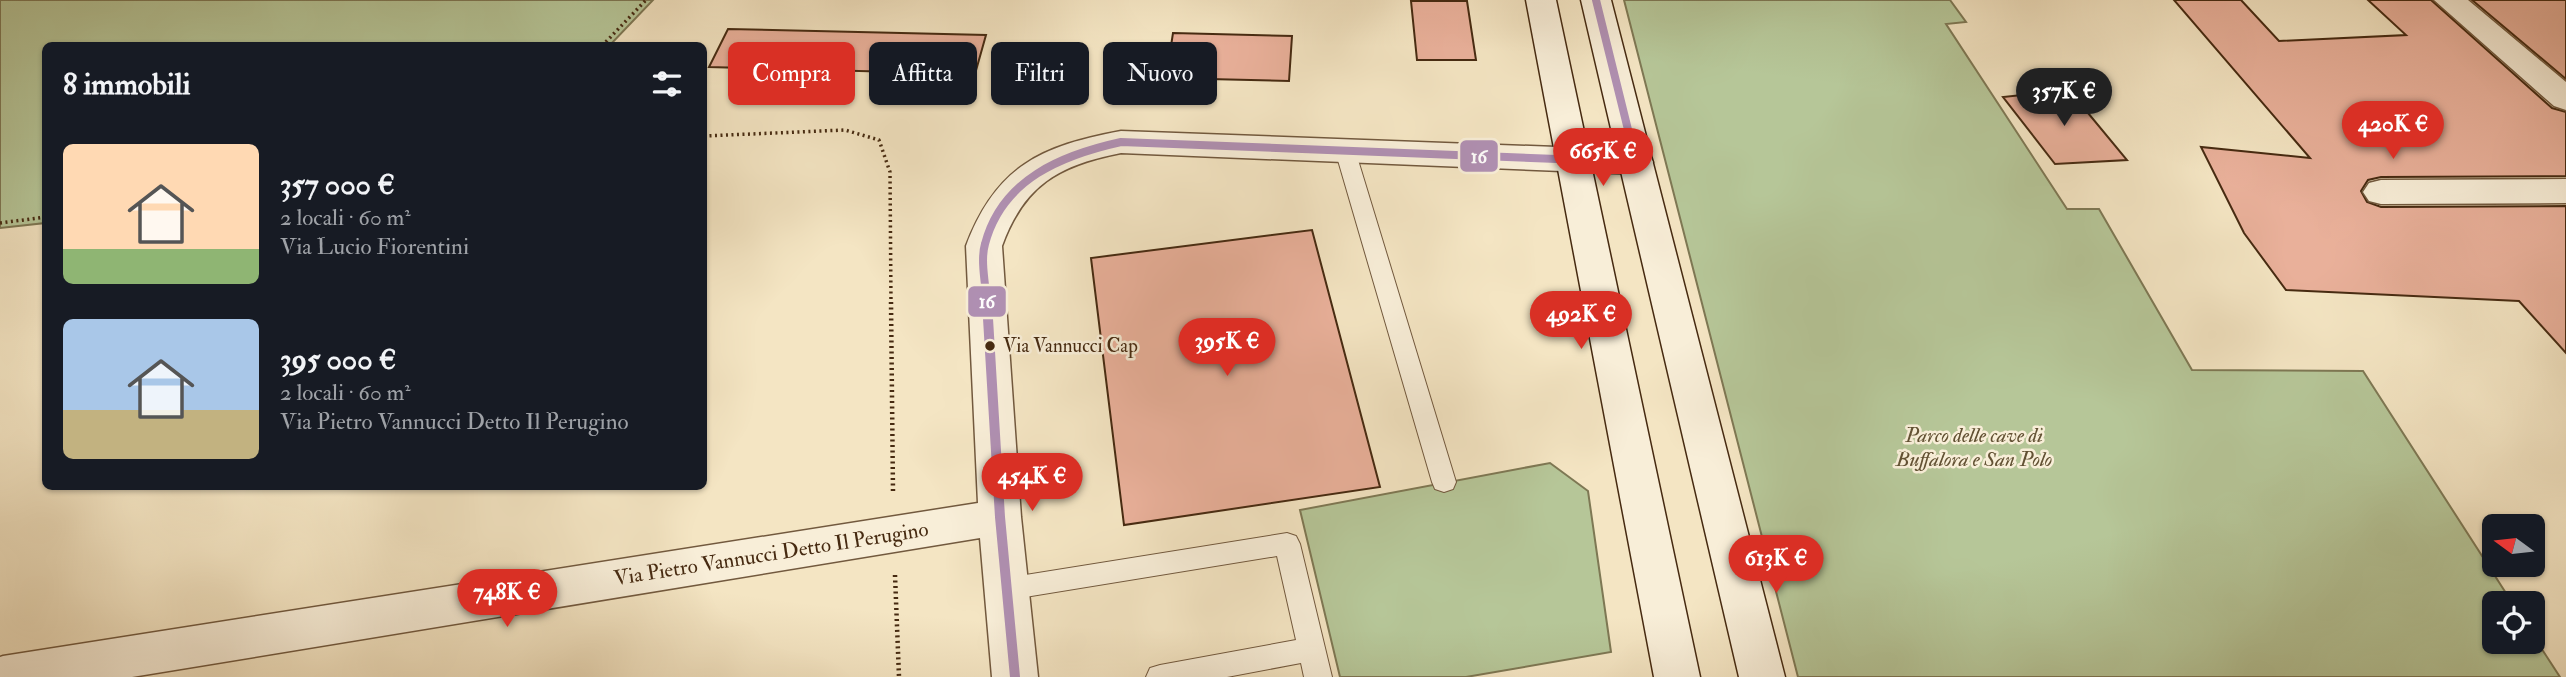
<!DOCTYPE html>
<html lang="it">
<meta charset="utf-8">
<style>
body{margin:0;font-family:"IM FELL Double Pica",serif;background:#242831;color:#f1f3f6;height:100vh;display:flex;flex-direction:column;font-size:26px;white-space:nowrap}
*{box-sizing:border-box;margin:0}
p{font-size:23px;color:#9ea1a6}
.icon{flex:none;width:38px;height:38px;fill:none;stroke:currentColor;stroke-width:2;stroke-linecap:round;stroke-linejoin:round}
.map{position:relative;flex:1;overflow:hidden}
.details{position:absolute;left:42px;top:42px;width:665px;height:448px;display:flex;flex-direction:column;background:#171b24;border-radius:10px;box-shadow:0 2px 5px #0004}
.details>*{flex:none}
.hud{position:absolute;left:728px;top:42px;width:665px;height:63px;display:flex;gap:14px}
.needle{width:46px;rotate:285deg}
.buttons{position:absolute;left:2482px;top:514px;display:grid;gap:14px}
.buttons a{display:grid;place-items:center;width:63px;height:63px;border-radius:10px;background:#171b24;box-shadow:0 2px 5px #0004;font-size:35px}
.price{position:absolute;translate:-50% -60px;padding:0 16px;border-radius:24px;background:#d93025;color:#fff;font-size:23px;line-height:46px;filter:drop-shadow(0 2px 4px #0008)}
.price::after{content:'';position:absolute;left:50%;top:42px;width:21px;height:16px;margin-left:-10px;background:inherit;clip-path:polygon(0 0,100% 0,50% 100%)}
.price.on{background:#222;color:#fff}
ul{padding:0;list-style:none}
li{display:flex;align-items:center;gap:21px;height:175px;padding:0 21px}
li span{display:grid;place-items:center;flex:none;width:196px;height:140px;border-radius:10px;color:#555}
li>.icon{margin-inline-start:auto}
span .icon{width:84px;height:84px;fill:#fffc;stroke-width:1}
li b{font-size:30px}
h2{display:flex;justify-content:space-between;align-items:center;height:84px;padding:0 21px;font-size:30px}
.chip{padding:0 24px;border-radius:10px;background:#171b24;box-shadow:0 2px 5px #0004;font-size:24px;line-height:63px}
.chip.on{background:#d93025;color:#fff}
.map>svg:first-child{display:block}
.green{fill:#b6c698;stroke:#7e7854;stroke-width:2}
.building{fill:#e9b09a;stroke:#462a11;stroke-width:2}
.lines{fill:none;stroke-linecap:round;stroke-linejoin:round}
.lane-casing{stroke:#72593e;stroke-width:2}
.street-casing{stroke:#72593e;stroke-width:3}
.secondary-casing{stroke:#462a11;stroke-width:3}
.path-far1{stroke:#462a11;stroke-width:3.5;stroke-dasharray:2 3.5;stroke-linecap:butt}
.path{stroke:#462a11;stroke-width:4.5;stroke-dasharray:2 3.5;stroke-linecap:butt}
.lane{fill:#f8eed8;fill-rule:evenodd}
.street{fill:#f8eed8;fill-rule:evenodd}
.secondary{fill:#f8eed8;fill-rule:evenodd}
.bus-1-far1-casing{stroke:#f8eed8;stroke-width:12}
.bus-1-casing{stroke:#f8eed8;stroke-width:15}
.bus-1-far1{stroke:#b090b3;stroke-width:8}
.bus-1{stroke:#b090b3;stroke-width:10}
.bus-dot{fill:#462a11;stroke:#f8eed8;stroke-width:2.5}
.labels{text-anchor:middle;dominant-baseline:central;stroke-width:5;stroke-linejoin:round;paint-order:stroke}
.bus-label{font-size:19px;fill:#462a11;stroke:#f8eed8;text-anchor:start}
.park-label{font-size:21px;font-style:italic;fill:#625133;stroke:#f8eed8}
.street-label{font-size:21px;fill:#462a11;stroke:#f8eed8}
.line-badge{stroke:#f8eed8;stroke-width:2.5}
.badge-label{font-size:19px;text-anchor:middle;font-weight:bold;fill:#fff}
</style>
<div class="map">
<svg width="2566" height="677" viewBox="0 0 2566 677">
<rect width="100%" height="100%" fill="#f4e5c3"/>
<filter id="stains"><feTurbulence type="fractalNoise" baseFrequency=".00286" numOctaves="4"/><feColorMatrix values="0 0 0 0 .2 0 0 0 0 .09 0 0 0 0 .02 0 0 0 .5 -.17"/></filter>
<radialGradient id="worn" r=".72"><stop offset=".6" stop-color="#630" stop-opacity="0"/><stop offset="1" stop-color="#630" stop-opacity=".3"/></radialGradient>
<path class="green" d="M0,0H653L610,45L46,46L45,223L0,228Z
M1624,0H1950L1966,22L1946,24L2067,209H2099L2192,370L2363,371L2513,604H2494V642H2532V634L2560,677H1798Z
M1550,463L1588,491L1611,652L1466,677H1340L1300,510Z"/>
<path class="building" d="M2174,0H2241L2279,41L2406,35L2368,0H2431L2552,108L2566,112V176L2381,177L2368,180L2361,191L2367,202L2381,207L2566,206V353L2519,301L2286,290L2244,233L2201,147L2310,158Z
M2472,0H2566V79Z
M1411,1H1467L1476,60H1417Z
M728,29L986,35L975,74L709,67Z
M1173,33L1292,36L1289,81L1166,78Z
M2069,90L2127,160L2055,164L2003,97Z
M1312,230L1380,487L1124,525L1091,258Z"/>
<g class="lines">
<defs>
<path id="lane" d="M1345,143L1355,150L1456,482L1453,489L1444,492L1435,489L1432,482L1335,150Z
M1287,533L1296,536L1300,544L1332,677H1304L1301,663L1227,677H1146L1150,668L1160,665L1296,640L1277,556L1006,600L997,597L993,589L997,581L1006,578Z"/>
<path id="street" d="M2434,0H2468L2566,82V110L2554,106Z
M1121,131L1636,150L1648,154L1653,162L1648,170L1636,174L1121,153C1059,165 1024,185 1002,246L1021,517L1038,677H992L980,538L132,677H0V657L3,656L978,503L966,246C996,166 1041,146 1121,131Z
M2566,179V203L2381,204L2369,201L2363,192L2369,183L2381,180Z"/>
<path id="secondary" d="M1526,0H1556L1700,677H1654Z
M1581,0H1611L1785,677H1739Z"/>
</defs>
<use href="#lane" class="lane-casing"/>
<use href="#street" class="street-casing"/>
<use href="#secondary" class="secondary-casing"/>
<path class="path-far1" d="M602,46L646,0
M704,136L845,130L879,140L890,172L891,304
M0,223L46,217"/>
<path class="path" d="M891,302L893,492
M895,575L899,677"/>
<use href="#lane" class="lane"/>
<use href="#street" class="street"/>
<use href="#secondary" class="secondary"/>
<defs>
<path id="bus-1-far1" d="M987,304C986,286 980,261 985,244C1002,179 1062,155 1121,142L1636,162L1596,0"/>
<path id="bus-1" d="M987,302L1000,517L1015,677"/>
</defs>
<use href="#bus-1-far1" class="bus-1-far1-casing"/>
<use href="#bus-1" class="bus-1-casing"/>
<use href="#bus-1-far1" class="bus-1-far1"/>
<use href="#bus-1" class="bus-1"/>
</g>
<circle class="bus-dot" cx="990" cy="346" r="6"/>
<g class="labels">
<g class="bus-label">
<text x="1003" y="346">Via Vannucci Cap</text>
</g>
<g class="park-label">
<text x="1974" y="435">Parco delle cave di<tspan x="1974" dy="24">Buffalora e San Polo</tspan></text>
</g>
<g class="street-label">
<text transform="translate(771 554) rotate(-9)">Via Pietro Vannucci Detto Il Perugino</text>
</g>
</g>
<g class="line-badge">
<rect x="1459" y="139" width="40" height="34" rx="7" fill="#b090b3"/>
<rect x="967" y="285" width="40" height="33" rx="7" fill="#b090b3"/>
</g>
<g class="badge-label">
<text x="1479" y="163">16</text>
<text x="987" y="308">16</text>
</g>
<rect width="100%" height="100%" filter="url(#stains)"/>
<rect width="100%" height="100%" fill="url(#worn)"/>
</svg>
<div class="buttons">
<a><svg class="needle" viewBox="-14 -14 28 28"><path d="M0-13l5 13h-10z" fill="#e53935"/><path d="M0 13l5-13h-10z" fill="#9ea1a6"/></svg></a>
<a><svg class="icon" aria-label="locate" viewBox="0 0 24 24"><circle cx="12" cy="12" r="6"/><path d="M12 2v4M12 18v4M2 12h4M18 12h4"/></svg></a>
</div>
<b class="price on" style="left:2064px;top:128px">357K €</b>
<b class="price" style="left:2393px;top:161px">420K €</b>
<b class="price" style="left:1603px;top:188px">665K €</b>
<b class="price" style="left:1581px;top:351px">492K €</b>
<b class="price" style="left:1227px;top:378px">395K €</b>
<b class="price" style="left:1032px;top:513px">454K €</b>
<b class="price" style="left:1776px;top:595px">613K €</b>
<b class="price" style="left:507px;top:629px">748K €</b>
<div class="hud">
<a class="chip on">Compra</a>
<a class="chip">Affitta</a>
<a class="chip">Filtri</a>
<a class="chip">Nuovo</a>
</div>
<section class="details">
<h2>8 immobili<svg class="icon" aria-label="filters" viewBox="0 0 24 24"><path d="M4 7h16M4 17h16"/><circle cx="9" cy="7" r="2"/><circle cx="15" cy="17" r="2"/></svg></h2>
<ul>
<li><span style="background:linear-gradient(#ffd9b3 75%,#8fb573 0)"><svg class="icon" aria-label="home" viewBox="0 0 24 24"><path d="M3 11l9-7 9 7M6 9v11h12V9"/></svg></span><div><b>357 000 €</b><p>2 locali · 60 m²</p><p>Via Lucio Fiorentini</p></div></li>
<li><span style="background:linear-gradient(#a9c7e8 65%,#c2b280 0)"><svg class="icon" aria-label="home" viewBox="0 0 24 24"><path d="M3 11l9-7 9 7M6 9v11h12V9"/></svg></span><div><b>395 000 €</b><p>2 locali · 60 m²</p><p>Via Pietro Vannucci Detto Il Perugino</p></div></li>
</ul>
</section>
</div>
